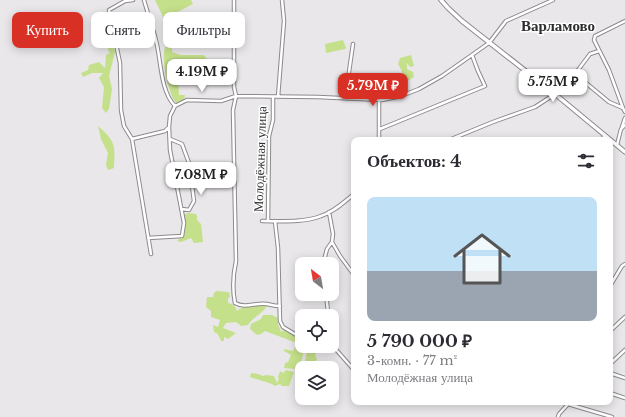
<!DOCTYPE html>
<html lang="ru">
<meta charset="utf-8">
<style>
body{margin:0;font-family:"Libre Baskerville",serif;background:#f7f7f7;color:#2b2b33;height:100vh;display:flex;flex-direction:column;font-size:15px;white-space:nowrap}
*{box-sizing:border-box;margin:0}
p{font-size:13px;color:#7c7c81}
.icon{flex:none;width:22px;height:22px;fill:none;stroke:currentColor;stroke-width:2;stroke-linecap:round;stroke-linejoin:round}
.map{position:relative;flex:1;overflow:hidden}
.side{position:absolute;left:351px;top:137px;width:262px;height:268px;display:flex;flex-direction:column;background:#fff;border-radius:8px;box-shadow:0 2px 10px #0003}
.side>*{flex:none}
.banner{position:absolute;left:12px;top:12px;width:279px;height:36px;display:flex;gap:8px}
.needle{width:26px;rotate:329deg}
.controls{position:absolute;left:295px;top:257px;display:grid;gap:8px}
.controls a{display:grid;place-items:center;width:44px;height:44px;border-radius:8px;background:#fff;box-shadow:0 2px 10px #0003;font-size:20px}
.price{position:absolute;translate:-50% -34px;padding:0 9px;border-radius:8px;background:#fff;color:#222;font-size:13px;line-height:26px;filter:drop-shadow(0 1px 2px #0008)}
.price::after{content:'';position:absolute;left:50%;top:24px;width:12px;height:9px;margin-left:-6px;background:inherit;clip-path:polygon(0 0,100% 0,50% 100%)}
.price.active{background:#d93025;color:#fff}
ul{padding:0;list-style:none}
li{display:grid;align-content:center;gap:8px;height:212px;padding:0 16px}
li span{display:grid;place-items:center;height:124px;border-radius:8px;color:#555}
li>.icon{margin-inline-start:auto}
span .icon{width:72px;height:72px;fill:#fffc;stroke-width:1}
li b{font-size:17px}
h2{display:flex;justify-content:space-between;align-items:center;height:48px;padding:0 16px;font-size:17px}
.pill{padding:0 14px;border-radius:8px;background:#fff;box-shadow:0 2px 10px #0003;font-size:14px;line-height:36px}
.pill.active{background:#d93025;color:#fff}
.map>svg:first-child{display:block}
.green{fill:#c5e08a}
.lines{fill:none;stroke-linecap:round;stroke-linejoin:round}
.street-casing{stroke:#8d8a8d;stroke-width:4.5}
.secondary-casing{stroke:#8d8a8d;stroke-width:5.5}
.street{stroke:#fff;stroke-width:2.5}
.secondary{stroke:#fff;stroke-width:3.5}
.labels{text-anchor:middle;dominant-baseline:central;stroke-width:3;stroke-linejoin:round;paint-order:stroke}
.street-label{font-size:13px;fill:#313031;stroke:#fff}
.quarter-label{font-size:15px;font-weight:bold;fill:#2e2c2e;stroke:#fff}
</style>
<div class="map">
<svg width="625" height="417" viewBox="0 0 625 417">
<rect width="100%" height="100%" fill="#e9e7ea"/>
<path class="green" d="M155,0H191L193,4L164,19Z
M343,40L346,48L345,49L326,53L325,44Z
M112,42L115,52L109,76L112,89L109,109L106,113L102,108L104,87L99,78L103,73H92L83,77L81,73L88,70L89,65L99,62L105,68L106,55L110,53L108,50L109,43Z
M169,46L172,48V52L181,55H204L210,64L211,74L209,76H206L201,65L186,73L182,65L172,70L178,82L179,95H185L184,100L176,103C168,93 161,59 165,47Z
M411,55L414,66L410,67L407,63V69L413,72L414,77L409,80L406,81C403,75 402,70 398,64L400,58Z
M98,126C116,142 115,145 114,168L108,170L106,165L108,153L101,139Z
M189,213L196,214L197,216V220L201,224L203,242L194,243L191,238L181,242L177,241C185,234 185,225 184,214Z
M216,291L229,292L230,297L228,298V303C234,304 235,306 237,311C246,304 256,304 267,306C261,315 253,317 248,325L241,326L236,322L226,323L223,328L236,333L228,339L224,337V341H221L218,334L214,332L213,325L218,327L220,320L211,317V311L206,307L207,297H213L214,293Z
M263,315H272L278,318V324L281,332L283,330L298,337H302V346H305L300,367L295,369L284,368L285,363L288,362L291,355L284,351V349L293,351L297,343L265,331L261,334L257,335L250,329L251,324L261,319Z
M311,346L318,350L315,355L317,359L313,368H304L307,351Z
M286,370L294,372L289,386H282L280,384L275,386L272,384L250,377L251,373L258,374L263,376L266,375L274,376L277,383L279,379L278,377L280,371L283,373Z"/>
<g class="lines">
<defs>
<path id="street" d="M133,0L125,1L109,10L120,63L121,110L124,126L132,139L151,254
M144,0C148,15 154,30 157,45C161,63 161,92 175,106L170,116L169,127L170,150L184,223L182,236L148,238
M234,0V87L236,96L233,110L236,261C233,275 232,288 235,303C246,309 256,302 267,304C272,305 275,306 280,306
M574,73L609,102L623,108L625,112
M278,97L284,21L282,0
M351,98L348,79L353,44
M379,100V140
M175,106L187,100L221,101L236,96L318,97L382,100L401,96L419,89L442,76L489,43L506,21L553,0
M623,108L609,70L594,40L595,36L625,21
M622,127L625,118
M380,129L485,86L478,71L472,55
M132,139L165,131L168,128
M170,139L182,144L189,163L194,201L189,210L182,209
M449,140L493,122L535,107L555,94L561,84L578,70L590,54L599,51
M601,140L605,136
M617,145L621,129L625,125
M329,212L333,234L332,242L340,256L354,275
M262,221C281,221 303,223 321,216C334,212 344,202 354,194
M268,221L269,136L273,120V97
M275,221L278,248L280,321L283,327L298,336H302
M323,264L327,249L332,242
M610,286L622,266L625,264
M326,294L328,312L326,316
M610,331L625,317
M332,345L354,370
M610,364L625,350
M610,373L625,378
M610,393L625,398
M568,404L612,417
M558,417L559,414L570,402"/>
<path id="secondary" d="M441,0L448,8L462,21L555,94L625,152"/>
</defs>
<use href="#street" class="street-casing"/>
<use href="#secondary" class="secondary-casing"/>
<use href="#street" class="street"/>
<use href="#secondary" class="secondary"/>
</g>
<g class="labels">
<g class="street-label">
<text transform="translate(260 159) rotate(-88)">Молодёжная улица</text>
</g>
<g class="quarter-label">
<text x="558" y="25">Варламово</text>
</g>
</g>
</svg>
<div class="controls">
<a><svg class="needle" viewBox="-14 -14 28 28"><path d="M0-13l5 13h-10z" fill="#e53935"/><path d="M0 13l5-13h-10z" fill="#7c7c81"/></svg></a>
<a><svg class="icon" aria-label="locate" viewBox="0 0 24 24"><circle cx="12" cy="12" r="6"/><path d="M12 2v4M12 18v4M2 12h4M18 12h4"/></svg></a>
<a><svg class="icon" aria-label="layers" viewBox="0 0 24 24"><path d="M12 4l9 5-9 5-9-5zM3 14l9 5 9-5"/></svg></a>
</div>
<b class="price" style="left:202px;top:93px">4.19M ₽</b>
<b class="price" style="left:553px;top:103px">5.75M ₽</b>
<b class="price active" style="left:373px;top:107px">5.79M ₽</b>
<b class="price" style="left:201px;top:196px">7.08M ₽</b>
<div class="banner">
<a class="pill active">Купить</a>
<a class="pill">Снять</a>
<a class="pill">Фильтры</a>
</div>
<section class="side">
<h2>Объектов: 4<svg class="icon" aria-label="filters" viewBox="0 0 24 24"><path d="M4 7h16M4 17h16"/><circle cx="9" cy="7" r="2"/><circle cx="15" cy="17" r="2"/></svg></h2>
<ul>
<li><span style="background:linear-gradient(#bfe0f5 60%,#9aa5b1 0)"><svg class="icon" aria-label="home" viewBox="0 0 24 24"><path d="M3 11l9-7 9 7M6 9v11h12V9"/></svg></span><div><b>5 790 000 ₽</b><p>3-комн. · 77 m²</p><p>Молодёжная улица</p></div></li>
</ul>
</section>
</div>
